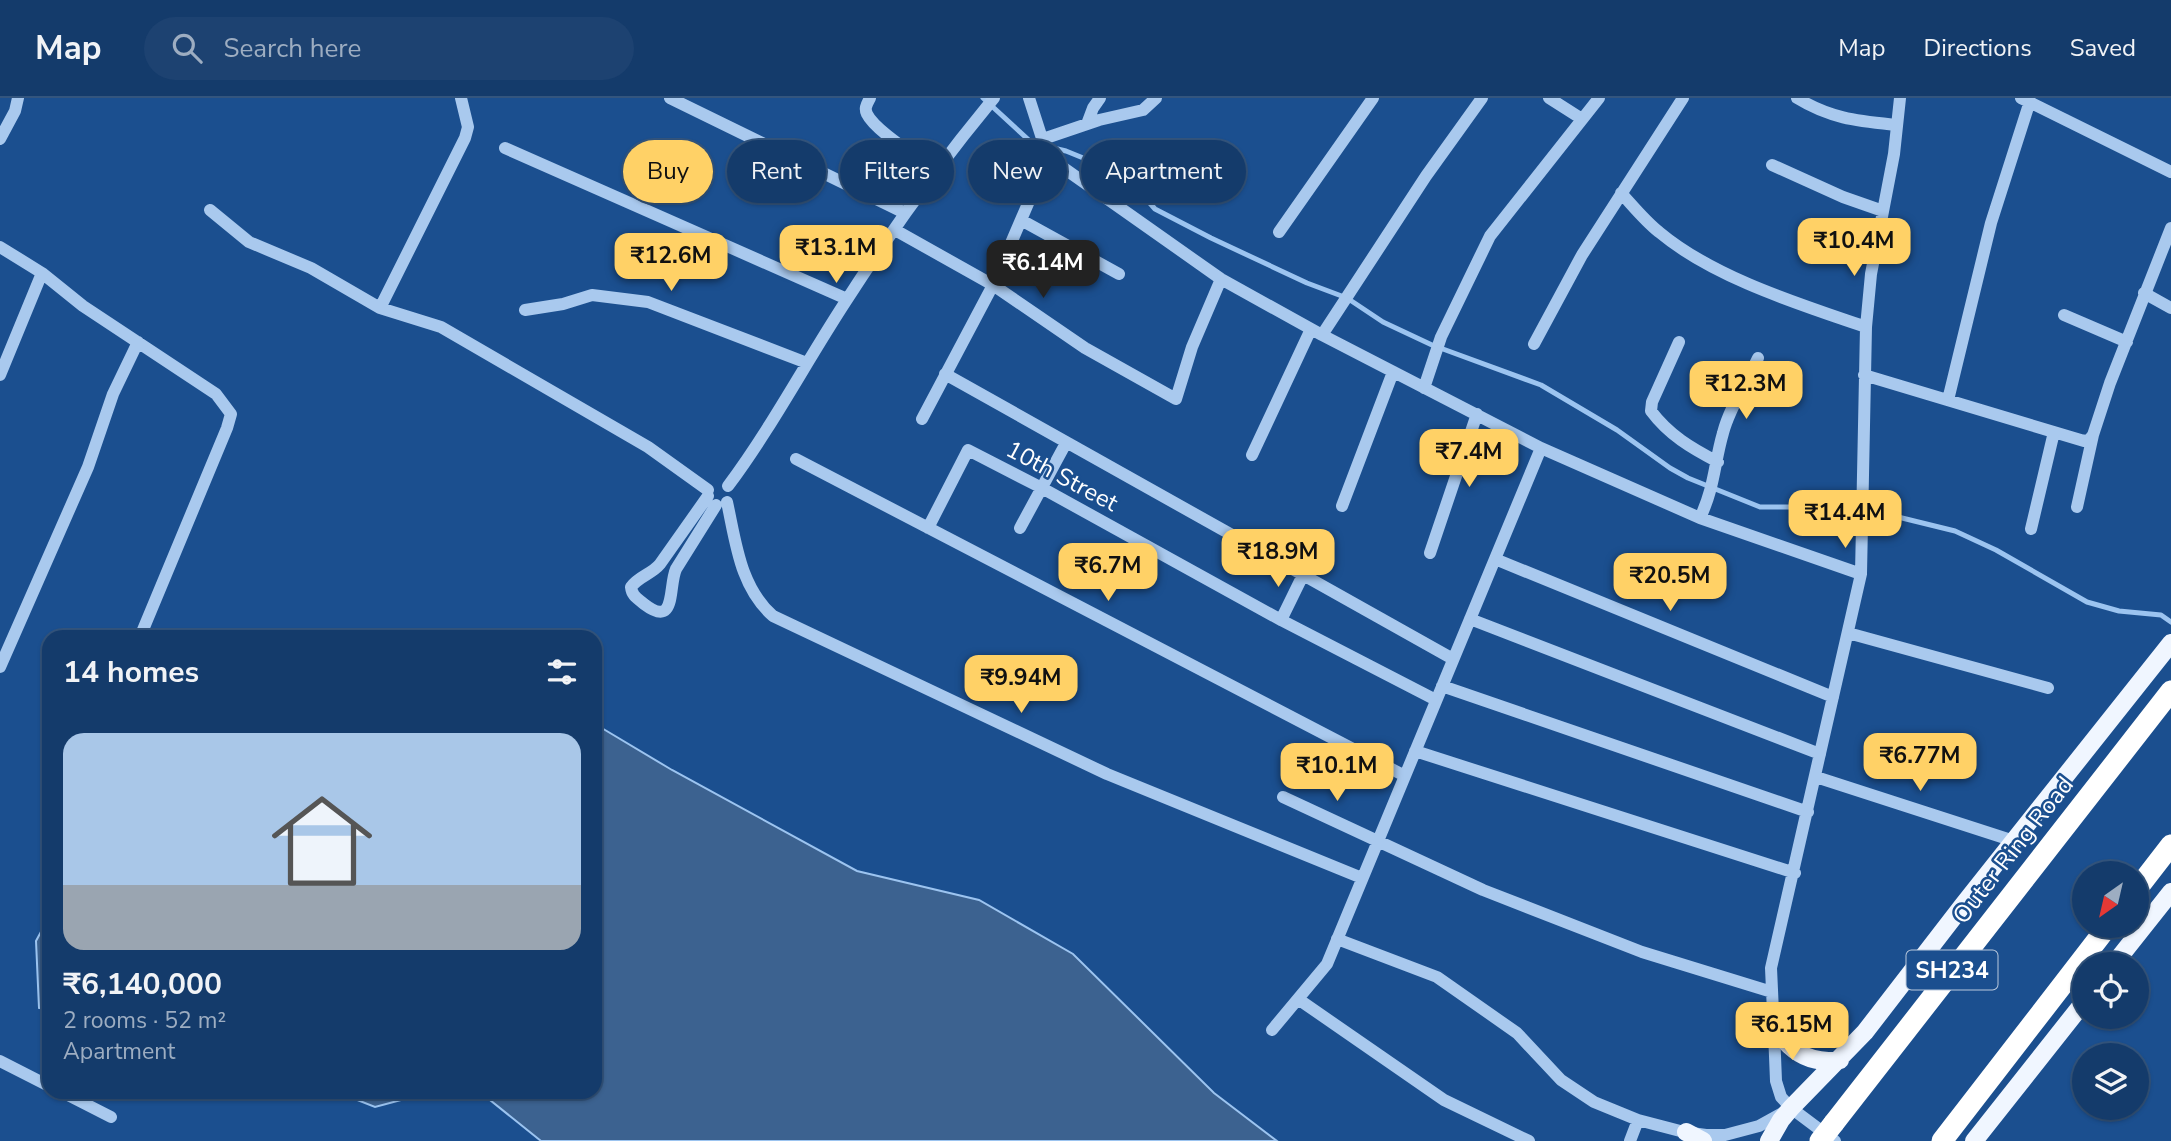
<!DOCTYPE html>
<meta charset="utf-8">
<style>
body{margin:0;font-family:"Nunito Sans",sans-serif;background:#1d4271;color:#f1f3f6;height:100vh;display:flex;flex-direction:column;font-size:26px;white-space:nowrap}
*{box-sizing:border-box;margin:0}
p{font-size:23px;color:#9dadc1}
.icon{flex:none;width:38px;height:38px;fill:none;stroke:currentColor;stroke-width:2;stroke-linecap:round;stroke-linejoin:round}
.map{position:relative;flex:1;overflow:hidden}
.details{position:absolute;left:42px;top:532px;width:560px;height:469px;display:flex;flex-direction:column;background:#143b6b;border-radius:21px;box-shadow:0 2px 5px #0004,0 0 0 2px #33557e}
.details>*{flex:none}
.hud{position:absolute;left:623px;top:42px;width:665px;height:63px;display:flex;gap:14px}
.needle{width:46px;rotate:214deg}
.fabs{position:absolute;left:2072px;top:763px;display:grid;gap:14px}
.fabs a{display:grid;place-items:center;width:77px;height:77px;border-radius:50%;background:#143b6b;box-shadow:0 2px 5px #0004,0 0 0 2px #33557e;font-size:35px}
.price{position:absolute;translate:-50% -60px;padding:0 16px;border-radius:14px;background:#ffd166;color:#111;font-size:23px;line-height:46px;filter:drop-shadow(0 2px 4px #0008)}
.price::after{content:'';position:absolute;left:50%;top:42px;width:21px;height:16px;margin-left:-10px;background:inherit;clip-path:polygon(0 0,100% 0,50% 100%)}
.price.selected{background:#222;color:#fff}
ul{padding:0;list-style:none}
li{display:grid;align-content:center;gap:14px;height:371px;padding:0 21px}
li span{display:grid;place-items:center;height:217px;border-radius:21px;color:#555}
li>.icon{margin-inline-start:auto}
span .icon{width:126px;height:126px;fill:#fffc;stroke-width:1}
li b{font-size:30px}
h2{display:flex;justify-content:space-between;align-items:center;height:84px;padding:0 21px;font-size:30px}
.chip{padding:0 24px;border-radius:32px;background:#143b6b;box-shadow:0 2px 5px #0004,0 0 0 2px #33557e;font-size:24px;line-height:63px}
.chip.selected{background:#ffd166;color:#111}
header{display:flex;align-items:center;gap:42px;box-sizing:border-box;height:98px;padding:0 35px;background:#143b6b;border-bottom:2px solid #33557e}
header strong{font-size:33px}
nav{display:flex;gap:38px;margin-inline-start:auto;font-size:24px}
.search{width:490px;height:63px;background:#1d4271;display:flex;align-items:center;gap:18px;box-sizing:border-box;padding:0 24px;border-radius:38px;color:#9dadc1;font-size:26px}
.map>svg:first-child{display:block}
.water{fill:#3c6290;stroke:#9cc4f0;stroke-width:2}
.lines{fill:none;stroke-linecap:round;stroke-linejoin:round}
.stream{stroke:#9cc4f0;stroke-width:5}
.minor{stroke:#a9c9ee;stroke-width:12}
.major{stroke:#f0f6ff;stroke-width:18}
.highway{stroke:#fff;stroke-width:21}
.highway-bridge{stroke:#fff;stroke-width:21}
.labels{text-anchor:middle;dominant-baseline:central;stroke-width:5;stroke-linejoin:round;paint-order:stroke}
.shield{fill:#1b4f8f;stroke:#bbcadd;stroke-width:2}
.shield-label{font-size:23px;font-weight:bold;fill:#fff}
.street-label{font-size:24px;fill:#fff;stroke:#1b4f8f}
</style>
<header>
<strong>Map</strong>
<div class="search"><svg class="icon" aria-label="search" viewBox="0 0 24 24"><circle cx="10" cy="10" r="6"/><path d="M15 15l6 6"/></svg>Search here</div>
<nav><a>Map</a><a>Directions</a><a>Saved</a></nav>
</header>
<div class="map">
<svg width="2171" height="1043" viewBox="0 0 2171 1043">
<rect width="100%" height="100%" fill="#1b4f8f"/>
<path class="water" d="M595,626L672,672L857,773L979,802L1073,856L1214,995L1277,1043H541L480,994H595Z
M49,819V912L39,910L36,843Z
M337,994H431L375,1009Z"/>
<g class="lines">
<path class="stream" d="M983,0L1032,45L1066,53L1125,77L1155,111L1211,140L1307,185L1347,200L1383,224L1432,247L1541,287L1617,332L1670,370L1688,380L1760,409H1799L1821,416L1898,419L1955,433L1996,452L2087,504L2119,513L2161,517L2171,524"/>
<path class="minor" d="M670,0L905,115
M870,0C867,6 864,10 867,16C875,33 921,61 937,74
M1029,0L1048,59L1221,181L1322,237L1541,350L1700,420L1861,476L1771,870L1775,958L1776,983L1781,999L1791,1010L1835,1043
M1549,0L1582,21
M1797,0C1831,21 1859,23 1897,27
M2021,0L2171,74
M1087,26L1093,10L1100,0
M0,41L15,13L18,0
M1043,41L1099,22L1143,12L1156,0
M505,50L847,201
M1772,67L1843,99L1883,113
M1621,95C1633,108 1645,123 1659,134C1714,180 1799,206 1866,229
M210,112L249,144L311,170L380,210L441,229L648,349L708,392
M1021,122L1119,176
M895,132L993,187L1085,250L1176,301L1192,249L1221,181
M1279,134L1373,0
M0,149L42,175L83,208L216,296L231,316L227,330L140,539
M2144,195L2171,210
M380,210L465,40L468,29L461,0
M525,212L563,206L592,197L648,204L807,265
M2064,217L2127,244
M1322,237L1426,78L1482,0
M1679,244L1652,304L1651,313C1669,337 1691,350 1718,364
M1534,246L1582,157L1683,0
M945,276L1453,561
M0,277L42,175
M1864,277L2084,343L2089,342L2093,337L2110,285L2171,130
M1424,290L1441,239L1490,138L1599,0
M1948,302L1991,125L2030,3
M922,321L993,187L1048,59
M1252,357L1311,231
M796,361L1405,678
M728,388C772,329 806,264 846,203C891,133 941,64 994,0
M708,398L660,466C652,476 639,478 631,489C632,498 637,500 644,506C677,531 668,489 676,471L716,407
M727,404C736,445 740,489 773,518L1107,676L1362,780
M1342,408L1393,274
M2077,409L2093,337
M1700,420C1715,388 1714,366 1723,335C1729,311 1747,283 1758,260
M928,430L968,352L1040,389L1281,522L1436,602
M1020,430L1066,345
M2031,431L2054,334
M1430,455L1477,316
M1495,461L1833,599
M1861,476L1866,229L1871,176L1894,56L1900,0
M1470,521L1820,656
M1281,522L1304,475
M1848,535L2048,590
M0,569L88,369L113,296L138,244
M1442,588L1808,714
M1415,653L1795,775
M1816,679L2014,743
M1283,699L1483,792L1642,854L1772,894
M1337,841L1437,879L1517,935L1561,982L1594,1004L1638,1022L1684,1034L1706,1037H1725L1759,1028L1786,1013
M1298,901L1444,1002L1529,1043
M1272,932L1327,866L1541,350
M0,963L49,988
M62,994L111,1019
M1630,1043L1638,1022"/>
<path class="major" d="M2114,866L2171,794
M1774,928C1789,953 1810,967 1840,962
M1686,1034L1703,1043
M1769,1043L1781,1022L1791,1010L1865,934L1963,807L2171,545
M1974,1043L2084,904"/>
<path class="highway" d="M2137,791L2171,747
M1834,1025L2171,593
M1942,1043L2108,828"/>
<path class="highway-bridge" d="M1820,1043L1834,1025"/>
</g>
<g class="labels">
<rect class="shield" x="1906.5" y="852.5" width="91" height="39" rx="5"/>
<g class="shield-label">
<text x="1952" y="872">SH234</text>
</g>
<g class="street-label">
<text transform="translate(1062 378) rotate(28)">10th Street</text>
<text transform="translate(2013 752) rotate(-52)">Outer Ring Road</text>
</g>
</g>
</svg>
<div class="fabs">
<a><svg class="needle" viewBox="-14 -14 28 28"><path d="M0-13l5 13h-10z" fill="#e53935"/><path d="M0 13l5-13h-10z" fill="#9dadc1"/></svg></a>
<a><svg class="icon" aria-label="locate" viewBox="0 0 24 24"><circle cx="12" cy="12" r="6"/><path d="M12 2v4M12 18v4M2 12h4M18 12h4"/></svg></a>
<a><svg class="icon" aria-label="layers" viewBox="0 0 24 24"><path d="M12 4l9 5-9 5-9-5zM3 14l9 5 9-5"/></svg></a>
</div>
<b class="price" style="left:1854px;top:180px">₹10.4M</b>
<b class="price" style="left:836px;top:187px">₹13.1M</b>
<b class="price" style="left:671px;top:195px">₹12.6M</b>
<b class="price selected" style="left:1043px;top:202px">₹6.14M</b>
<b class="price" style="left:1746px;top:323px">₹12.3M</b>
<b class="price" style="left:1469px;top:391px">₹7.4M</b>
<b class="price" style="left:1845px;top:452px">₹14.4M</b>
<b class="price" style="left:1278px;top:491px">₹18.9M</b>
<b class="price" style="left:1108px;top:505px">₹6.7M</b>
<b class="price" style="left:1670px;top:515px">₹20.5M</b>
<b class="price" style="left:1021px;top:617px">₹9.94M</b>
<b class="price" style="left:1920px;top:695px">₹6.77M</b>
<b class="price" style="left:1337px;top:705px">₹10.1M</b>
<b class="price" style="left:1792px;top:964px">₹6.15M</b>
<div class="hud">
<a class="chip selected">Buy</a>
<a class="chip">Rent</a>
<a class="chip">Filters</a>
<a class="chip">New</a>
<a class="chip">Apartment</a>
</div>
<section class="details">
<h2>14 homes<svg class="icon" aria-label="filters" viewBox="0 0 24 24"><path d="M4 7h16M4 17h16"/><circle cx="9" cy="7" r="2"/><circle cx="15" cy="17" r="2"/></svg></h2>
<ul>
<li><span style="background:linear-gradient(#a9c7e8 70%,#9aa5b1 0)"><svg class="icon" aria-label="home" viewBox="0 0 24 24"><path d="M3 11l9-7 9 7M6 9v11h12V9"/></svg></span><div><b>₹6,140,000</b><p>2 rooms · 52 m²</p><p>Apartment</p></div></li>
</ul>
</section>
</div>
